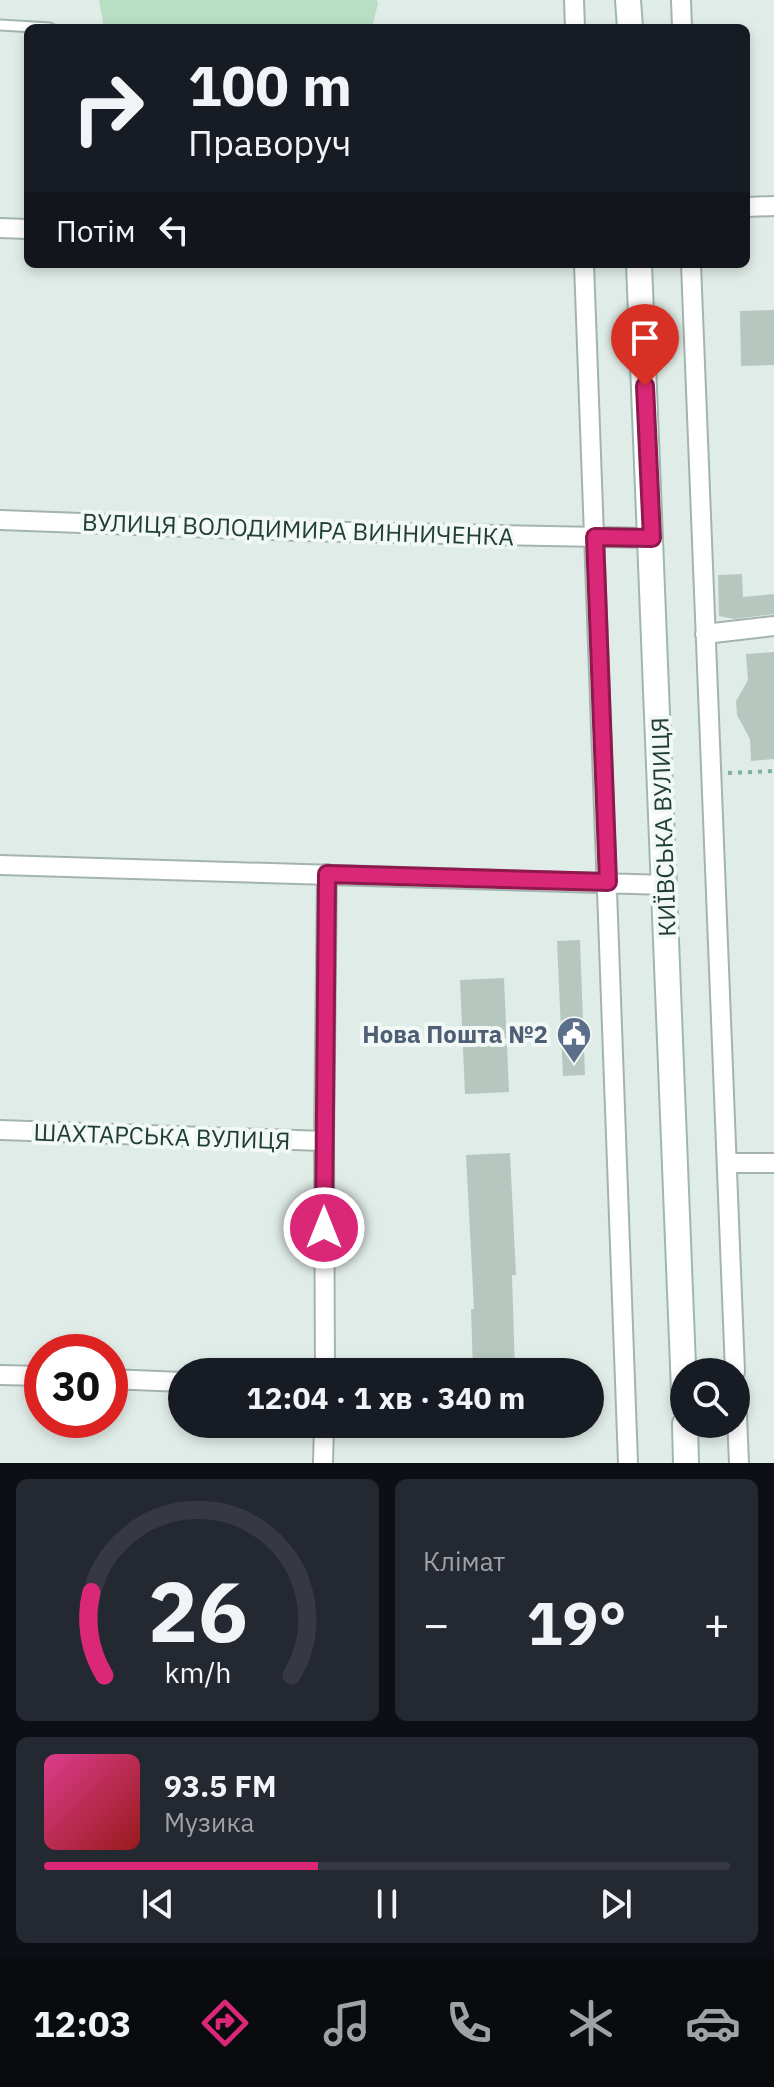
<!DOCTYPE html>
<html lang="uk">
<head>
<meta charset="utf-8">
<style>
	:root { --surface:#171b24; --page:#242831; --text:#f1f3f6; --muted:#9ea1a6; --line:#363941; --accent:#db2777 }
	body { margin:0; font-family:"IBM Plex Sans",sans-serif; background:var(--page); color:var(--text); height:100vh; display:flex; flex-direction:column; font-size:30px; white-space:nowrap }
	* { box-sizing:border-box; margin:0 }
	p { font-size:26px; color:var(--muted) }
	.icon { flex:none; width:44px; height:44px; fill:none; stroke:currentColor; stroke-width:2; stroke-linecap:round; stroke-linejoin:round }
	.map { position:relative; height:1463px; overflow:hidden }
	.drawer { display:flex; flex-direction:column; gap:16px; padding:16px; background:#0d0f14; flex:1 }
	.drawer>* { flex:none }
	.hud { position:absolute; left:24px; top:24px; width:726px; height:244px; border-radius:12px; box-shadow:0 4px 12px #0003; background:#171b24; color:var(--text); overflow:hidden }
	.fabs { position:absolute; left:670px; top:1358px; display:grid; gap:16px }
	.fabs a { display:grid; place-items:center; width:80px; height:80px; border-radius:50%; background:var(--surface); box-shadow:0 4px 12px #0003; font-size:40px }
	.speed { position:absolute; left:24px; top:1334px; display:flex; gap:16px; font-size:40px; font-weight:700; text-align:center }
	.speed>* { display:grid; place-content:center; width:104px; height:104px; border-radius:50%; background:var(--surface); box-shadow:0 4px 12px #0003; line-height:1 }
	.speed .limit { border:12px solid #d22; background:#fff; color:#111 }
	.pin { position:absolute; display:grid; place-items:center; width:68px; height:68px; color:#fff; margin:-82px -34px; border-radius:50% 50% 50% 0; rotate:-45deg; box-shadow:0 0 8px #0007 }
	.pin .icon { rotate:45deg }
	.me { position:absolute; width:88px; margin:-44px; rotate:0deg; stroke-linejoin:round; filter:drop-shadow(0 0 6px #0008) }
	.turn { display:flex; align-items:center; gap:28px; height:168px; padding:0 32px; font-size:36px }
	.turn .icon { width:104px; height:104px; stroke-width:2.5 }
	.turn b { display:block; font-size:56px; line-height:68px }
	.then { display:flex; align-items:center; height:76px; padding:0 32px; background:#0003; gap:16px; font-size:30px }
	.big { font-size:60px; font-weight:800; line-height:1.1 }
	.drawer .card { flex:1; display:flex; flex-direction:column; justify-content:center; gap:12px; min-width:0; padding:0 28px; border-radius:12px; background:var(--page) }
	.drawer .dial { align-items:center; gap:0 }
	.dial svg { height:208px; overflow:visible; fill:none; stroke:var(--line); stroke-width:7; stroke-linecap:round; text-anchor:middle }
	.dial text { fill:var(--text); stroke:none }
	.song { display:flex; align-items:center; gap:24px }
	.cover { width:96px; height:96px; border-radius:12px; background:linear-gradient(135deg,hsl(330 70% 55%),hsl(0 70% 35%)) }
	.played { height:8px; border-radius:4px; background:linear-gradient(90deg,var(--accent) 40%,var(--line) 40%) }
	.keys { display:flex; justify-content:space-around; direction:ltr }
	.heat { display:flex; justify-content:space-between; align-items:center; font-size:44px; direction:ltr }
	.drawer .tiles { flex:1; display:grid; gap:16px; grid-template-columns:1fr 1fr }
	.card:last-child { grid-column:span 2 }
	.trip { position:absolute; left:168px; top:1358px; width:436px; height:80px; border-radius:40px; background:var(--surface); box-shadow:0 4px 12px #0003; font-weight:800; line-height:80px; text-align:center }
	.dock { display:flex; height:128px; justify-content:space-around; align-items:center; background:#090b0e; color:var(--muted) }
	.dock .icon { width:56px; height:56px }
	.dock .on { color:var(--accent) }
	.dock b { font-size:36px; color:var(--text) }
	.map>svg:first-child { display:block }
	.green { fill:#b8dec4 }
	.building { fill:#b6c7c0 }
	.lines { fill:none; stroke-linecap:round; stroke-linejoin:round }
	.lane-casing { stroke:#a3b4af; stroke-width:13 }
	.street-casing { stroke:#a3b4af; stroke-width:22 }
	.secondary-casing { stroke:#9eb8b0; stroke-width:28 }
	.path { stroke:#7fb1a3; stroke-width:4; stroke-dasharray:4 6; stroke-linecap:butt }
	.lane { stroke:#fff; stroke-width:9 }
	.street { stroke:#fff; stroke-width:18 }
	.secondary { stroke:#fff; stroke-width:24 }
	.route-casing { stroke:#8e194d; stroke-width:20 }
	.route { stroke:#db2777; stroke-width:14 }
	.labels { text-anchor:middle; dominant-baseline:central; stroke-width:8; stroke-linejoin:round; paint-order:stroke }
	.street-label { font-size:24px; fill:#203d37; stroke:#f1f8f5 }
	.service-label { font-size:24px; font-weight:bold; fill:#4e5e75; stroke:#f1f8f5; text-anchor:end }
</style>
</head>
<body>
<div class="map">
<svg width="774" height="1463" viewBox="0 0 774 1463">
	<rect width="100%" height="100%" fill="#e0ece7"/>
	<!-- green -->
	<path class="green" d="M99,0H377L378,3L372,28H104Z"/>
	<!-- building -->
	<path class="building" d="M774,310V365L741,366L740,311Z
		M742,574L743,597L774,594V614L734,619L719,616L718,575Z
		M774,652V759L751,761L750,739L737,715L736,701L748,680L746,654Z
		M580,940L585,1075L563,1076L557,941Z
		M504,978L509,1092L465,1094L460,980Z
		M510,1153L516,1275H512L515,1372H473L471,1309H474L466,1155Z"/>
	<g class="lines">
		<!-- lane casing -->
		<g class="lane-casing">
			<path id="lane" d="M0,25L50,28"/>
		</g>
		<!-- street casing -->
		<g class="street-casing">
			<path id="street" d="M574,0L575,28
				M681,0L682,28
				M746,207L774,206
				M0,228L28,229
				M584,264L628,1463
				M691,264L735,1372
				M0,520L299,531L652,538
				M705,634L774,626
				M0,865L666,885
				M0,1130L324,1141
				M727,1163H774
				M325,1372L324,1141L327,874
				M0,1375L42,1376
				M110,1379L182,1382
				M736,1392L739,1463
				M323,1463L324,1424"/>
		</g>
		<!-- secondary casing -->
		<g class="secondary-casing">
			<path id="secondary" d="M628,0L630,28
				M639,264L684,1391
				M685,1424L686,1463"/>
		</g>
		<!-- path -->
		<path class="path" d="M728,773L774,771"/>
		<!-- lane -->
		<use href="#lane" class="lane"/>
		<!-- street -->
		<use href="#street" class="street"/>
		<!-- secondary -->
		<use href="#secondary" class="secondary"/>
	</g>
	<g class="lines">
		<!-- route casing -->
		<g class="route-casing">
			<path id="route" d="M324,1228L327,874L608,882L595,537L652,538L645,386"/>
		</g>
		<!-- route -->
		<use href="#route" class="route"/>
	</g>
	<!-- icons -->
	<defs>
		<g id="civic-pin" transform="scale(1.8)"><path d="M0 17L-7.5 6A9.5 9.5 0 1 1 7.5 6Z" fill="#5c6f8a" stroke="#f1f8f5"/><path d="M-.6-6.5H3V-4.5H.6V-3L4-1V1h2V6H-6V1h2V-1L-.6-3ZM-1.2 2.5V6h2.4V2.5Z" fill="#fff"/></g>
	</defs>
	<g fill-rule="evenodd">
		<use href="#civic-pin" x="574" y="1034"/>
	</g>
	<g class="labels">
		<!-- street labels -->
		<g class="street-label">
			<text transform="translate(298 529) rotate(2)">ВУЛИЦЯ ВОЛОДИМИРА ВИННИЧЕНКА</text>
			<text transform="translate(663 827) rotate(-92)">КИЇВСЬКА ВУЛИЦЯ</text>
			<text transform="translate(162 1136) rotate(2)">ШАХТАРСЬКА ВУЛИЦЯ</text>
		</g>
		<!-- service labels -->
		<g class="service-label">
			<text x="548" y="1034">Нова Пошта №2</text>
		</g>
	</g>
</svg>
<div class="fabs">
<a><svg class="icon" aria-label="search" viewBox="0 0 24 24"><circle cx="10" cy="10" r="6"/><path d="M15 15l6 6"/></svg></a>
</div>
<div class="speed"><div class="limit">30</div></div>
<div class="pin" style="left:645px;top:386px;background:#d93025"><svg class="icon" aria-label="arrive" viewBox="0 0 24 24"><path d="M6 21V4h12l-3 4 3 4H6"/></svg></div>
<svg class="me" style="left:324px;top:1228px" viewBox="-20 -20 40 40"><circle r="17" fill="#db2777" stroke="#fff" stroke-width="3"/><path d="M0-11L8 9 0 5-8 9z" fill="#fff"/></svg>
<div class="trip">12:04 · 1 хв · 340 m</div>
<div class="hud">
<div class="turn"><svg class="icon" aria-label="right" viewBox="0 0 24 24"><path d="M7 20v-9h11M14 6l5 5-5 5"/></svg><div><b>100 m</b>Праворуч</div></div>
<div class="then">Потім<svg class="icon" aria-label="left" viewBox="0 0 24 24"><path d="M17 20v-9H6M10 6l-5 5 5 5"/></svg></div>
</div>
</div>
<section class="drawer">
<div class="tiles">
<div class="card dial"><svg viewBox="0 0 100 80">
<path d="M14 69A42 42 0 1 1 86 69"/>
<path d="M14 69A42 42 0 0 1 9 37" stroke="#db2777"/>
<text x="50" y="56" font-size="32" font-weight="700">26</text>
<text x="50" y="72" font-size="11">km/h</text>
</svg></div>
<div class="card"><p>Клімат</p>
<div class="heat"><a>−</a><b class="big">19°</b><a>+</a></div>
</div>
<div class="card">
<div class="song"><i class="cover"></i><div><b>93.5 FM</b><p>Музика</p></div></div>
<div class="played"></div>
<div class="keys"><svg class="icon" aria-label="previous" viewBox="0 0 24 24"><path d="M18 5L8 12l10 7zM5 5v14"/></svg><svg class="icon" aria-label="pause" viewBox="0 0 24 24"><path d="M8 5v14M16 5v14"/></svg><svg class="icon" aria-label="next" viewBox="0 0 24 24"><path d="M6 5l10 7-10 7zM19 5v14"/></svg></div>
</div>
</div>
</section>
<nav class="dock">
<b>12:03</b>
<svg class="icon on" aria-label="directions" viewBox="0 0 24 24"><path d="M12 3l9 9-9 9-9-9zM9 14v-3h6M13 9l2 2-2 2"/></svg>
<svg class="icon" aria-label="music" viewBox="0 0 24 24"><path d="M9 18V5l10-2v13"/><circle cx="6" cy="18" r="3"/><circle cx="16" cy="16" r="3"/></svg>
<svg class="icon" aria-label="phone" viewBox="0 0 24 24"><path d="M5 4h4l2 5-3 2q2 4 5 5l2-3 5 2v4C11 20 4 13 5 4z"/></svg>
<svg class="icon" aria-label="climate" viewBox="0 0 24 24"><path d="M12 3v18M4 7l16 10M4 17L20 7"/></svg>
<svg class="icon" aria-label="car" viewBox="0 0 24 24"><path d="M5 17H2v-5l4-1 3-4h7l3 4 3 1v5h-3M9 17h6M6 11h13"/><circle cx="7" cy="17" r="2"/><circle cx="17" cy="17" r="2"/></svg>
</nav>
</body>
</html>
